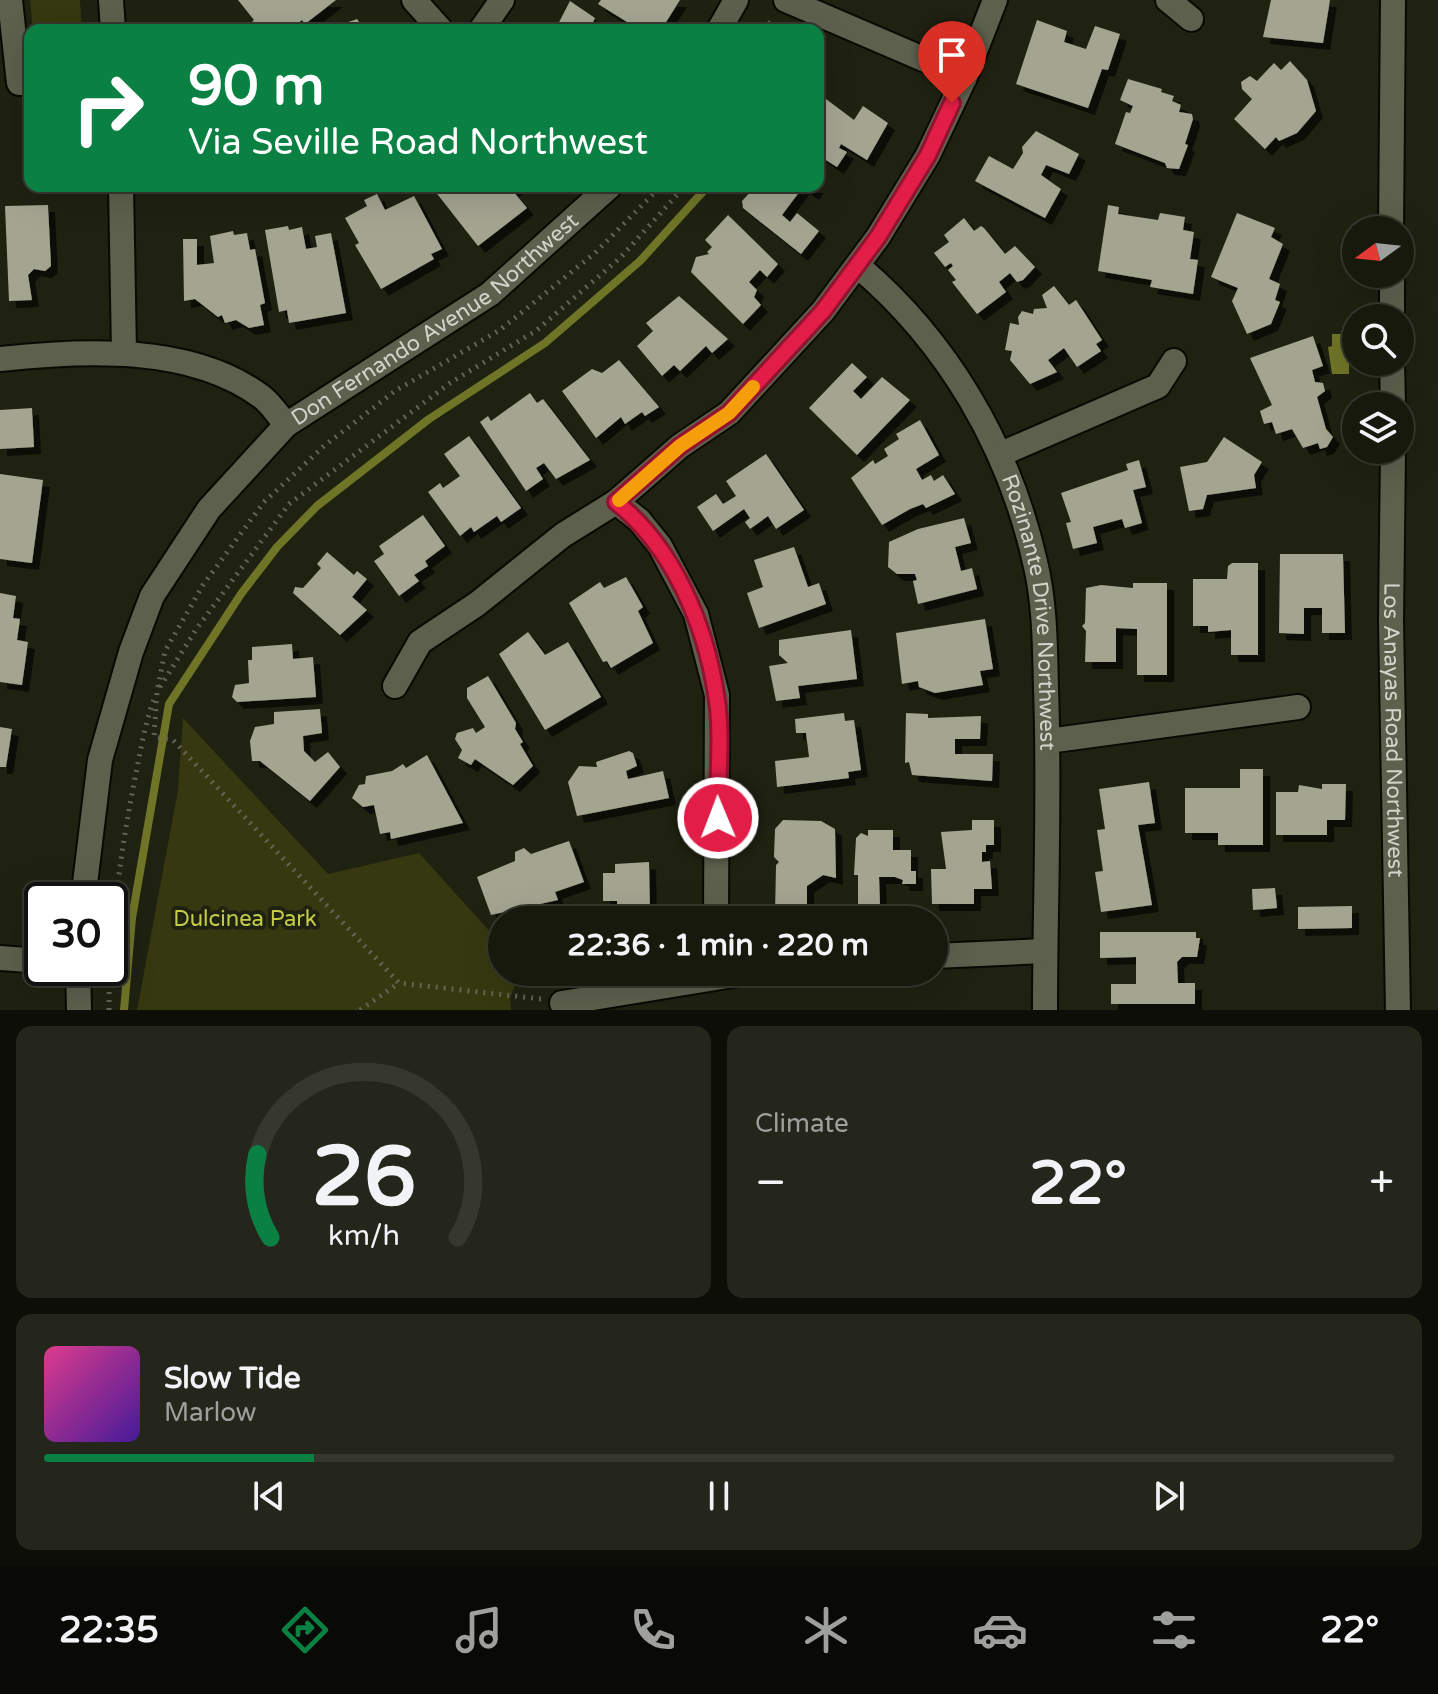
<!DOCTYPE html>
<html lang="en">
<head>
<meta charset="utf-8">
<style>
	:root { --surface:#17190d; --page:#24261b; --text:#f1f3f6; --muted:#9ea09d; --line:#36382e; --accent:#0b8043 }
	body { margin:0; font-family:"Varela Round",sans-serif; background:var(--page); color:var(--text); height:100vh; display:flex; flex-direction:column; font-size:30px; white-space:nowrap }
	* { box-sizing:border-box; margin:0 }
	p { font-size:26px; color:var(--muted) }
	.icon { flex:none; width:44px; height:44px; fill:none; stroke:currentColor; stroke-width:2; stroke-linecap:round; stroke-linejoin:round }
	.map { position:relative; height:1010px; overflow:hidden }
	.side { display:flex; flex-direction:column; gap:16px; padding:16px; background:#0d0e07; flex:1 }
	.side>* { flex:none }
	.top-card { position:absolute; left:24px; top:24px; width:800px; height:168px; border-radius:16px; box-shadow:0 8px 32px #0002,0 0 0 2px var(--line); background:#0b8043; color:#fff; overflow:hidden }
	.needle { width:52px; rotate:255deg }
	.controls { position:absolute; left:1342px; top:216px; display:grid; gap:16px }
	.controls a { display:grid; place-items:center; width:72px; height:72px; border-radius:50%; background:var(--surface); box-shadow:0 8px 32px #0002,0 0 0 2px var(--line); font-size:40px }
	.speed { position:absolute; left:24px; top:882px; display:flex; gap:16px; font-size:40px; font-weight:700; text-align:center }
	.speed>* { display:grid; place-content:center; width:104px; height:104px; border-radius:50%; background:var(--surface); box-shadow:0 8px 32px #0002,0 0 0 2px var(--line); line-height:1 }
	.speed .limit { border:4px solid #111; border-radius:12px; background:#fff; color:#111 }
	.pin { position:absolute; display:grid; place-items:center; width:68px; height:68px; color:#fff; margin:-82px -34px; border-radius:50% 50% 50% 0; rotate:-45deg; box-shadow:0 0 8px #0007 }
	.pin .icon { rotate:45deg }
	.me { position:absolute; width:88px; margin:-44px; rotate:359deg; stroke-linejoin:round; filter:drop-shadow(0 0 6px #0008) }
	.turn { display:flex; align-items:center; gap:28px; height:168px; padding:0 32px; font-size:36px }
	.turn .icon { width:104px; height:104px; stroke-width:2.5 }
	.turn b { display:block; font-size:56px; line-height:68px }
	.big { font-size:60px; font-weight:800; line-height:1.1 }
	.side .card { flex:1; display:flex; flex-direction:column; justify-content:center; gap:12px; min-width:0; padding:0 28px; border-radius:16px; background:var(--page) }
	.side .dial { align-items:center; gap:0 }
	.dial svg { height:208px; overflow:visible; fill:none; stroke:var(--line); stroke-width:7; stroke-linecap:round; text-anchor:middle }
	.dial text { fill:var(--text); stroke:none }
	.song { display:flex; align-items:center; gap:24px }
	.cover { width:96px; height:96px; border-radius:12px; background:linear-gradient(135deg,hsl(330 70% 55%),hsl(260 70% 35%)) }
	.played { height:8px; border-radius:4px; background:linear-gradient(90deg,var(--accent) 20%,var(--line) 20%) }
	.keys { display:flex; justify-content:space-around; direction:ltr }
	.heat { display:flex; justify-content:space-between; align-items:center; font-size:44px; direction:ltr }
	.side .tiles { flex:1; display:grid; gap:16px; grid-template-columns:1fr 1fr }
	.card:last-child { grid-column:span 2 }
	.trip { position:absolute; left:488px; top:906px; width:460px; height:80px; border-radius:40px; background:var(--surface); box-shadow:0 8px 32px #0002,0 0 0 2px var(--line); font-weight:800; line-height:80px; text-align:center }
	.dock { display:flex; height:128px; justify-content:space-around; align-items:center; background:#090a05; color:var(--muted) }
	.dock .icon { width:56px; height:56px }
	.dock .on { color:var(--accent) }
	.dock b { font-size:36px; color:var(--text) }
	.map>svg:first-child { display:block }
	.green { fill:#36390f }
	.water { fill:#6f7527 }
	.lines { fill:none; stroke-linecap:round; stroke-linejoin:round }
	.stream { stroke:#6f7527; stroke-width:8 }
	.building { fill:#a3a591; filter:url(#shadow) }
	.minor-casing { stroke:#090a01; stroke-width:28 }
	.path { stroke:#626456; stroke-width:5; stroke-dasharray:2 6; stroke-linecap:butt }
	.minor { stroke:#5d604d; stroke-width:24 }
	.route-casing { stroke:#92132f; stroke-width:20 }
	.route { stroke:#e11d48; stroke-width:14 }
	.slow { stroke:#f59e0b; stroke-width:14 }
	.labels { text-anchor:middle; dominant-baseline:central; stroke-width:8; stroke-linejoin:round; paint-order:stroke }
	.street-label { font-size:22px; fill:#d3d4c9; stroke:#1f2111 }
	.park-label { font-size:22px; fill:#c3cd46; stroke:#1f2111 }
</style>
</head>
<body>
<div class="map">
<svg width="1438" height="1010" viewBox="0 0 1438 1010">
	<defs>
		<filter id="shadow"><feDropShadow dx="7" dy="7" stdDeviation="0" flood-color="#0009"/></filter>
	</defs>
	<rect width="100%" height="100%" fill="#1f2111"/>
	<!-- green -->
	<path class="green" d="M30,0H80L82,30H33Z
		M183,718L328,874L419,853L502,945V972H519L510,999L511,1010H137L178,790Z"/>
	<!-- water -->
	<path class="water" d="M1332,334H1349V374H1332L1328,347L1332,346Z"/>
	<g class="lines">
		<!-- stream -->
		<path class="stream" d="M124,1010L132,918L169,704L241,594L277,547L317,506L429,419L545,343L640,261L708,186"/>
	</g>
	<!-- building -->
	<path class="building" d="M238,0H336L305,24L302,20L289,30H254L250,24L254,20Z
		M601,0H680L661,30H640L598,4Z
		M1271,0H1330L1323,43L1263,37Z
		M570,1L595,18L592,24L601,30H555Z
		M357,19L365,30H339L340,25Z
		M1037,20L1067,31L1064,42L1086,49L1095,26L1120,34L1108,70L1102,69L1088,108L1016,84Z
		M1290,61L1307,80L1316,111L1297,133L1279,141L1276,137L1265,149L1234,119L1252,99L1242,89L1241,82L1250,76L1257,81L1274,63L1281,70Z
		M1128,79L1162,89L1161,92L1174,96L1172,101L1181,105L1179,112L1192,114L1193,119L1185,144L1188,145L1179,169L1167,168L1165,163L1115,144L1126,112L1130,113L1133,106L1120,100Z
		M818,93L854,120L863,106L888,123L867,160L841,144L839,148L847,152L837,167L818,155Z
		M1036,131L1079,154L1069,174L1046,165L1041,175L1061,189L1045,218L975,181L989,156L1013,169L1023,153L1022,147Z
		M431,186H517L512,190L527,208L478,246Z
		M756,186H817L812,193L803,187L782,215L790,222L797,213L819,231L801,254L743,208L742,201Z
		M377,194L385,210L414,196L442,249L431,254L434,259L381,289L355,245L359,243L345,218L367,206L364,200Z
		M48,205L51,266L45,271L34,269L28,275L32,300L9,301L5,206Z
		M1108,205L1119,207L1118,214L1158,220L1160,213L1185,217L1183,230L1194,232L1190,259L1198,260L1193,294L1150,287L1152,280L1098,271Z
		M1237,213L1275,228L1271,237L1283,244L1269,279L1280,284L1275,300L1280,302L1271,324L1247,334L1232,301L1238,288L1211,277Z
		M728,215L778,264L767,277L760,270L749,282L757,290L754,297L761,305L743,324L691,272L696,257L709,254L707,252L712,247L705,240Z
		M964,218L974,231L981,226L984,228L1005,254L1015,246L1035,267L1023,280L1017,282L1010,273L999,282L1006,292L977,314L952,282L956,280L948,270L953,266L951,263L945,267L934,253L949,242L944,235Z
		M288,226L289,230L302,227L306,249L317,247L315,236L331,233L346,313L289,323L287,310L279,312L265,230Z
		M233,231L234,235L247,233L250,250L255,249L265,303L260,305L264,325L249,328L236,320L225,323L222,315L218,317L195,299L184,301L183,239H197V265L214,263L210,236Z
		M1054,286L1069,305L1076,300L1102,340L1096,344L1101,351L1077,367L1064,348L1048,360L1057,372L1030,384L1010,360L1012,351L1005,350L1010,323L1019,325L1018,317L1022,311L1033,314L1034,309L1047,308L1042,295Z
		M679,296L728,339L712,353L706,346L680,371L674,365L662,376L637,346L653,331L646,323Z
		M1313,336L1323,366L1312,370L1315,382L1323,383L1325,391L1317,397L1326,429L1333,437L1327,447L1320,449L1318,443L1303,448L1292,429L1276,434L1272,422L1264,424L1260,411L1272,405L1250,358Z
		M619,360L659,407L645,416L642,412L625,424L621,417L596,438L562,391L592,369L602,373Z
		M852,363L867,377L853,391L861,399L882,377L910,400L857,455L809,408Z
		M530,393L537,403L543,399L590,460L556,479L544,463L536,468L543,479L526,491L480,422L488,416L491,421Z
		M32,408L34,447L0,449V410Z
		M920,420L939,455L916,469L922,480L931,475L934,481L943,475L955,494L926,508L923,504L910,509L882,525L851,478L873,460L875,464L888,456L884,449L899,439L896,434Z
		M469,436L521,508L501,522L497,516L474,532L471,527L460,536L428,492L440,483L443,488L460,476L444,454Z
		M1224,437L1262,462L1254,475L1256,488L1207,495L1203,509L1189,511L1180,467L1207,462Z
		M766,454L804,510L776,529L768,516L750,529L745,522L750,518L744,509L713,531L697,507L716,494L723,504L736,496L726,481Z
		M1139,460L1146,487L1133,490L1142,523L1125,528L1122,519L1093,527L1097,543L1073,549L1066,523L1071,522L1061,493L1128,470L1126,464Z
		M0,474L43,480L32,563L0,559Z
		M423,515L445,546L425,561L428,566L414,575L419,581L399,596L374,561L384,554L379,546Z
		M964,518L971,543L955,547L961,571L972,568L977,589L918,604L913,581L917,580L915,574H897L888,567L889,542L918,529Z
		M794,547L808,587L819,583L826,604L759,628L747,593L763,587L754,560Z
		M327,552L354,575L357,571L367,579L352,597L367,610L340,635L293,593L295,587L303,588L321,568L317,564Z
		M1280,554H1343L1345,633H1322V608H1304V634L1279,633Z
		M1232,563H1258V655H1231V630L1208,632V626H1193V579H1227L1228,566Z
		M626,577L643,607L638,611L653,643L611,668L607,661L603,662L569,603L600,582L604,588Z
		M1133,583H1167V675H1137V629L1116,628V662H1085L1086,631L1082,626L1085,623L1086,588L1101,585L1133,588Z
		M0,593L16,596L13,618L20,619L17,640L28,642L22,685L0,682Z
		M985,619L993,669L980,671L983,685L935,693L919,687L918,681L902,684L896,633Z
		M851,630L857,679L798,686L800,698L776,701L769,666L788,663L779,655V640Z
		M528,632L545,655L568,642L601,697L545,730L499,654Z
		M292,644L293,659L313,657L316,697L237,702L232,697L235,685L249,683L248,660H252V647Z
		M488,676L516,723L515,729L523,742L520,744L533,766L513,785L475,759L471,765L458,758L462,750L455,739L457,733L473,728L476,733L485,727L467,698V688Z
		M320,709L322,733L303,736L304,751L315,762L328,752L340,767L310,801L260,761H252L250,741L255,727L274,724V712Z
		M844,713L845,721L854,720L861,770L848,772L849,778L777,787L775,761L809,757L806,733H796L795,719Z
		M906,713L928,714V718L981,716L980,739H955V754H993L992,781L912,775L909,762L905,763Z
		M0,727L12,729L6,767H0Z
		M629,751L633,753L637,766L626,771L628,779L663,771L669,798L577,816L568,782L579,766L597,767L596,762Z
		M427,755L463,823L391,839L390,832L380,834L374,805L363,807L352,798L359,785L365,784L366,776L392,771L403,764L406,768Z
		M1240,769H1263V845H1218V833H1185V788H1240Z
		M1149,782L1155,823L1138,825L1152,905L1101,912L1095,872L1103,871L1097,830L1105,829L1099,789Z
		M1322,784H1346L1345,820H1327V835H1276V792H1298L1299,785L1322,789Z
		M783,820L821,821L835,829L836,878L823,875L807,886V916L775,915L776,865L779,862L774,857L775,829Z
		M972,820H994V845H986V852H982V862L990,861L992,889H974V904H932L931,869H946L941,832L972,830Z
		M868,830H893V850H911V871H916V884H902L903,880L895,877H879L880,904H858V875H854L856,838L861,833L868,836Z
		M569,841L584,882L555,892L558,900L491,915L477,877L515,861V852L524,848L531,854Z
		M649,862L650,911H657L658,920H627V912H617V901H603V873H615V864Z
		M1275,888L1277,908L1253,910L1252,889Z
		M1352,906V928L1298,929V907Z
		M1100,932H1196V938H1200L1197,957H1182L1177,962L1178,983H1195V1004H1111V984H1136V957L1100,958Z"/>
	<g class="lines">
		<!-- minor casing -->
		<g class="minor-casing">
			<g id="minor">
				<path d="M10,0L19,83H30"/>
				<path d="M111,0L113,30"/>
				<path d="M414,0L441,30"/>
				<path d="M786,0L965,77"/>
				<path d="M1168,0L1191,19"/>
				<path d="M481,30L502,0"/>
				<path d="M719,30L736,0"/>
				<path d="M121,186L124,353"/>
				<path d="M1391,230L1393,0"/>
				<path id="s1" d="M858,266C948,342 1009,447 1035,562C1045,602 1045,648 1046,689C1050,796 1045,903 1045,1010"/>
				<path d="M1392,274V318"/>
				<path d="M0,359C83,350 191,344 262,397C271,404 279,416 286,425"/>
				<path d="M1392,362L1393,406"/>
				<path id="s2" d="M1393,450L1391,621L1398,1010"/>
				<path d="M1001,454L1158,386L1174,361"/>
				<path d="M616,502L639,520L660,546L696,614L717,695L716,920"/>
				<path d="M395,686L420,642L477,604L563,535L616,502L680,446L729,413L823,311L878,237L928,155L965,77L995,0"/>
				<path d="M1048,741L1298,707"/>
				<path id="s3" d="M83,900L100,760L131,652L152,596L209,509L286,425L490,294L610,186"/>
				<path d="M934,956L1045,951"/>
				<path d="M0,958L42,961"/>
				<path d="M78,968L79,1010"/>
				<path d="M562,1003L752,972"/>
			</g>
		</g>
		<!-- path -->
		<path class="path" d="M765,30L773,18
			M160,687L197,628L289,504L450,383L537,330L621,257L685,186
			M541,999L399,983L173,740L154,737L157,692L165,651L203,585L264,502L324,446L395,391L500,330L596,252L661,186
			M109,1010C109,934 120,857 134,783C140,755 144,726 154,699
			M360,1010L399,983"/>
		<!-- minor -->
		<use href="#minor" class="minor"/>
	</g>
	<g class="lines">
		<!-- route casing -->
		<g class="route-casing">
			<path id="route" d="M718,818C717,777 723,734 716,694C705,624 673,547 616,502L680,446L729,413L823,311L878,237L928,155L952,103"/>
		</g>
		<!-- route -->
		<use href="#route" class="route"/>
		<!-- slow -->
		<path class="slow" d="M619,500L680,446L729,413L753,387"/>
	</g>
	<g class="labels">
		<!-- street labels -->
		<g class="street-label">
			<text stroke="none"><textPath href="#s3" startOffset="714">Don Fernando Avenue Northwest</textPath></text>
			<text stroke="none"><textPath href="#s1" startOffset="400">Rozinante Drive Northwest</textPath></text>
			<text stroke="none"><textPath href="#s2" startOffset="280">Los Anayas Road Northwest</textPath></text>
		</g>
		<!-- park labels -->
		<g class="park-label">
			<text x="245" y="919">Dulcinea Park</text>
		</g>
	</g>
</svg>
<div class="controls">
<a><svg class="needle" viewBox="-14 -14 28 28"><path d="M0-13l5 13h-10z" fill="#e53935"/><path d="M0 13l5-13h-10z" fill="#9ea09d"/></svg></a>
<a><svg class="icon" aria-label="search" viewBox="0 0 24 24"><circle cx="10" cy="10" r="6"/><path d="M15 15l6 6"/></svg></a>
<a><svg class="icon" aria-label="layers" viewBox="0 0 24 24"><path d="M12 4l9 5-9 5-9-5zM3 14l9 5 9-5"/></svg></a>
</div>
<div class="speed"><div class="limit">30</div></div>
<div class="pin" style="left:952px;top:103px;background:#d93025"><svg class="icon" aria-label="arrive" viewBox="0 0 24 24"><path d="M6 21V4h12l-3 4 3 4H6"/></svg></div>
<svg class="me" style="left:718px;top:818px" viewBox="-20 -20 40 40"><circle r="17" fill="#e11d48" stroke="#fff" stroke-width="3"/><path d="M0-11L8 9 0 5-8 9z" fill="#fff"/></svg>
<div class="trip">22:36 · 1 min · 220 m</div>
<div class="top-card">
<div class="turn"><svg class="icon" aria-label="right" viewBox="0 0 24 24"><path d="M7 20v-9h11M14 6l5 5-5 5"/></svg><div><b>90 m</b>Via Seville Road Northwest</div></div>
</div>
</div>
<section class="side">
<div class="tiles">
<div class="card dial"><svg viewBox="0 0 100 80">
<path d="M14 69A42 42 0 1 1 86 69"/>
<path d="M14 69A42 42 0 0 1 9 37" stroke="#0b8043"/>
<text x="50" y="56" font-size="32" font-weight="700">26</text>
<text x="50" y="72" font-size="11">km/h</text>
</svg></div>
<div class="card"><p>Climate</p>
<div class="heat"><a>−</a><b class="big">22°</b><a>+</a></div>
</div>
<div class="card">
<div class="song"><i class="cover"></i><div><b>Slow Tide</b><p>Marlow</p></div></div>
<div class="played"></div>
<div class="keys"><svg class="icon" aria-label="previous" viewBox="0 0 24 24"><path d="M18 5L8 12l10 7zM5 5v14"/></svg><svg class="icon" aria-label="pause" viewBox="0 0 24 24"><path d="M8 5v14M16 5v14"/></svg><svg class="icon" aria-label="next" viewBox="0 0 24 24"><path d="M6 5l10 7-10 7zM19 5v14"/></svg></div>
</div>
</div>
</section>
<nav class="dock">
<b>22:35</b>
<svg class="icon on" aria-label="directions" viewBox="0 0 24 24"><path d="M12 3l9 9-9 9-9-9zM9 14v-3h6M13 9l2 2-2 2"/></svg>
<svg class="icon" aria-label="music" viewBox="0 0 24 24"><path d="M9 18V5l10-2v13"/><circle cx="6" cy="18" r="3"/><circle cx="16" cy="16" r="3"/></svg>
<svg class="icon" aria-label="phone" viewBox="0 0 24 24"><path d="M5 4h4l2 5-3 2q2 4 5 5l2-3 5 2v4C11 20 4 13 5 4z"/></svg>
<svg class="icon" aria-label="climate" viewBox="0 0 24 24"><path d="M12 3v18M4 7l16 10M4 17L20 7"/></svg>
<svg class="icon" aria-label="car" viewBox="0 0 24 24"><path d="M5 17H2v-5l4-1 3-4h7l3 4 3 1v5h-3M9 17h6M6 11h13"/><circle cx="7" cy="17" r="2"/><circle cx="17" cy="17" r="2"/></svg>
<svg class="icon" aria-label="filters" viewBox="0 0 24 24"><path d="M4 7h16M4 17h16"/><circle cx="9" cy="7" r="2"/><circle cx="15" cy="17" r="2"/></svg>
<b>22°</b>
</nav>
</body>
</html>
